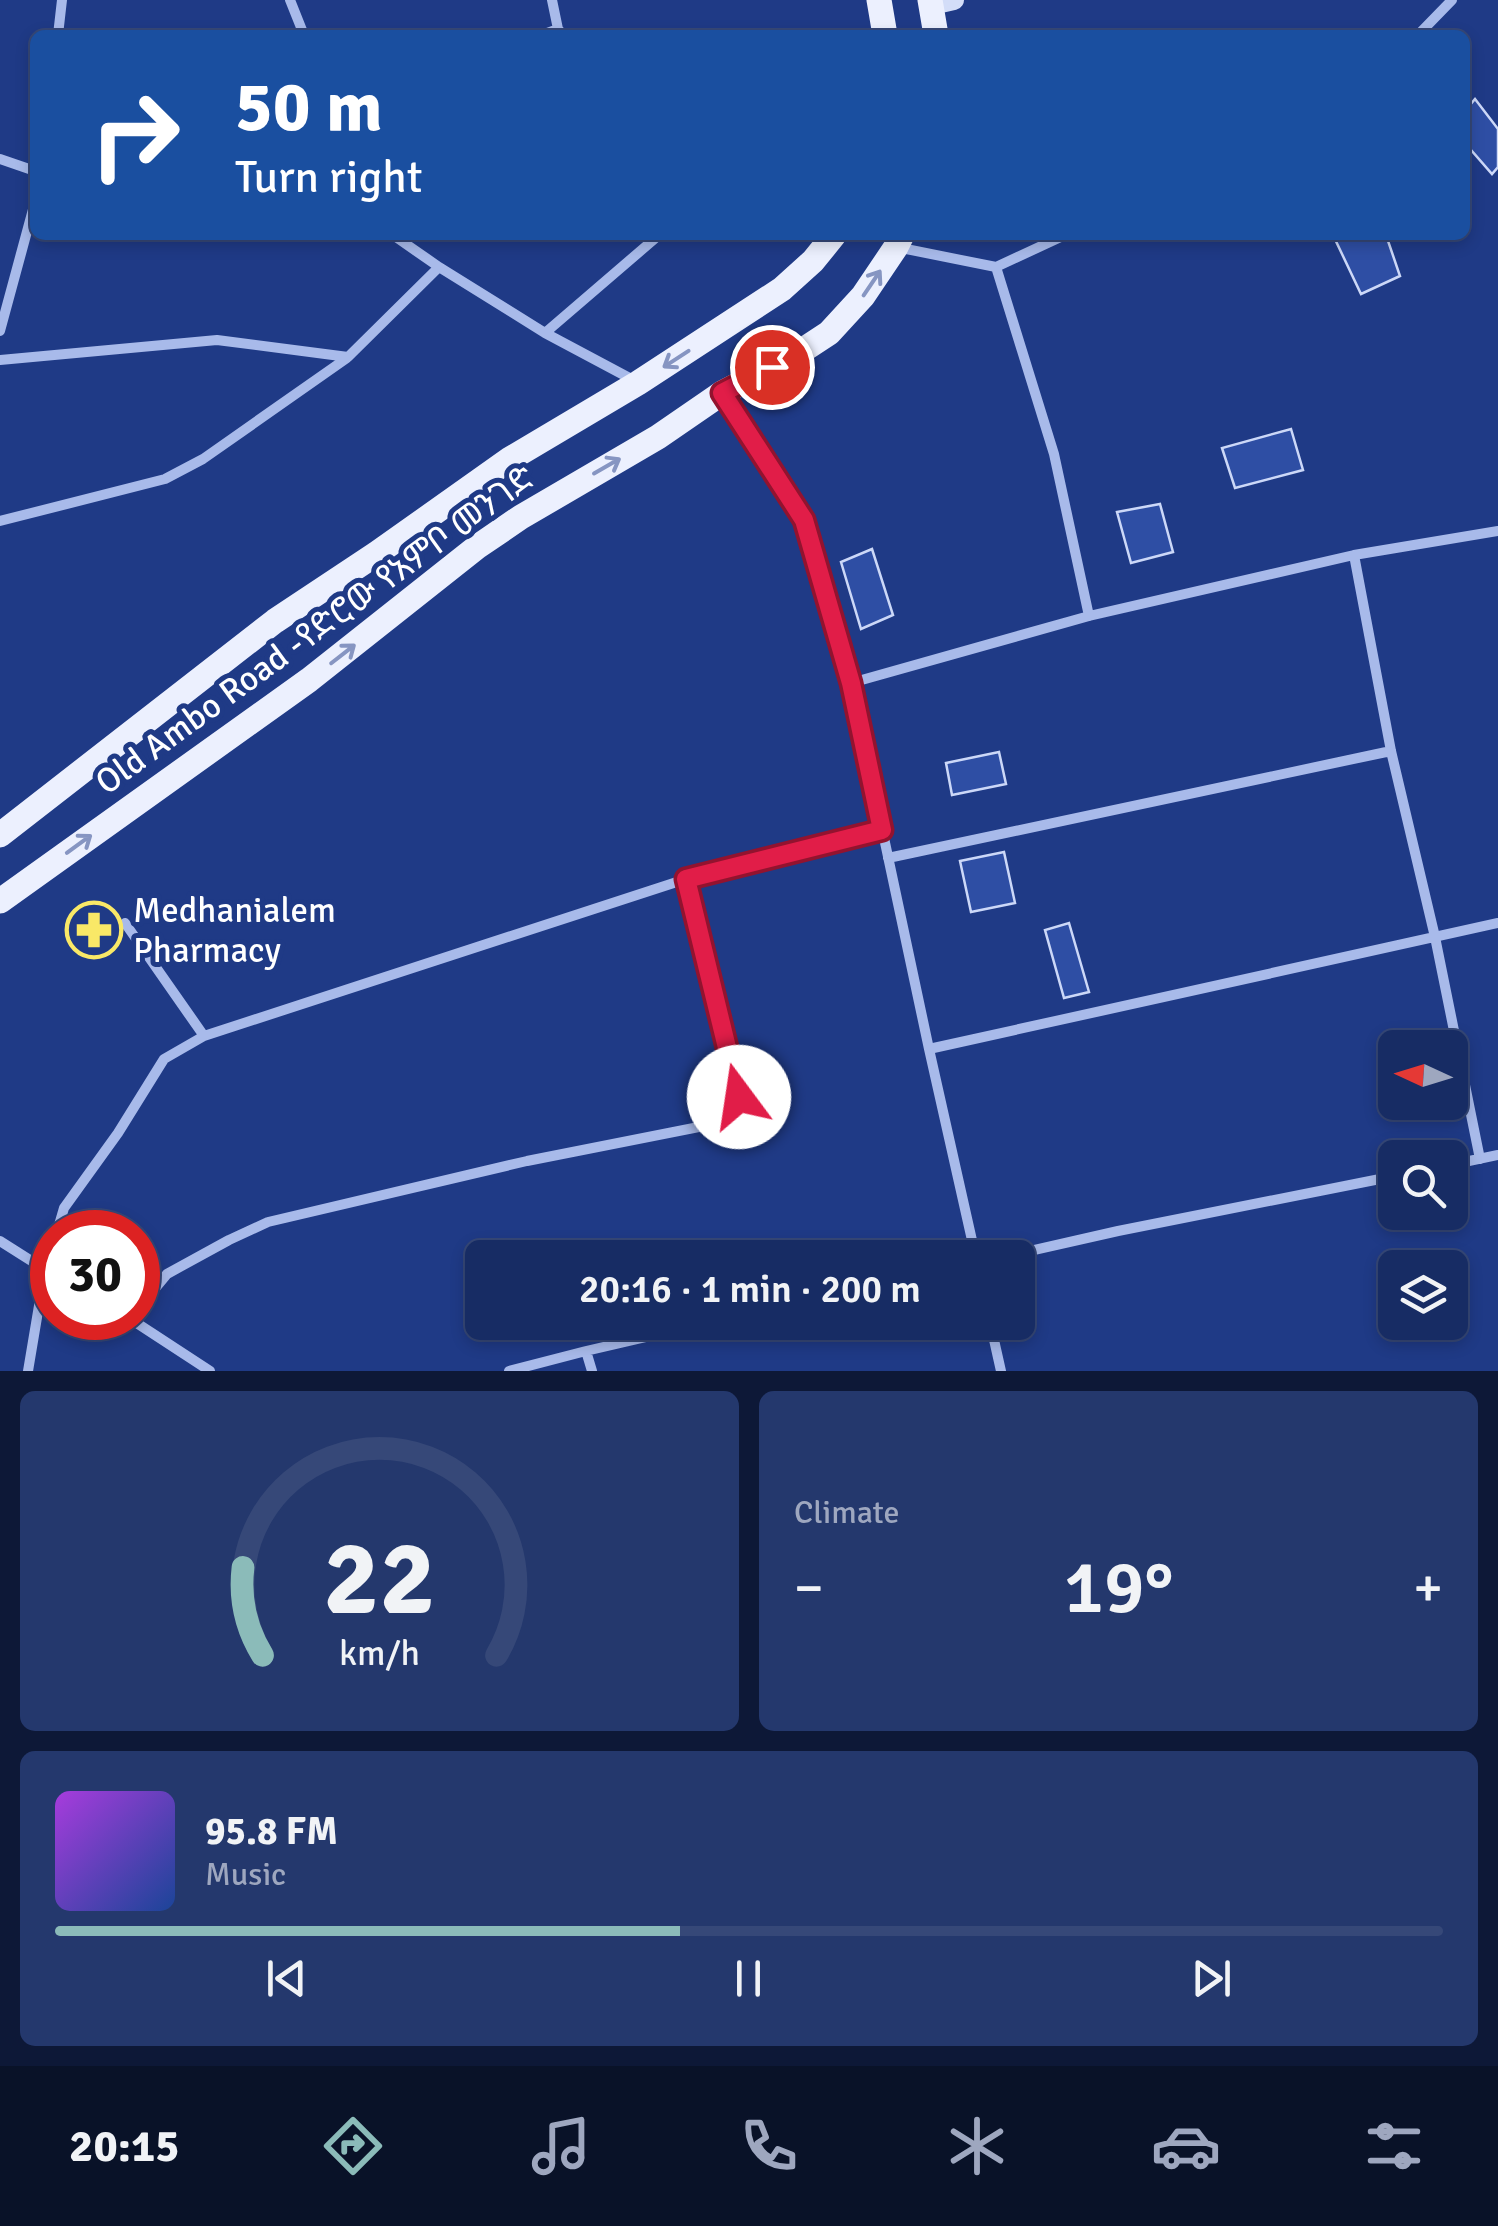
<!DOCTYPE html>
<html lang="en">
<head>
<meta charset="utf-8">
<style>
	:root { --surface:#172c64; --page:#24386d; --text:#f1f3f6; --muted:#9ea7bf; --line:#364878; --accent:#8bbbb9 }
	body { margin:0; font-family:Signika,"Noto Sans Ethiopic",sans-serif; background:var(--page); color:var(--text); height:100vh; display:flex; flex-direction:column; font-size:38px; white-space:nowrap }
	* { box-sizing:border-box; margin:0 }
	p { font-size:32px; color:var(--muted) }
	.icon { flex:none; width:55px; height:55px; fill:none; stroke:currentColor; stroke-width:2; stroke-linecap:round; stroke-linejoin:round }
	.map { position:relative; height:1371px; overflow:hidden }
	.panel { display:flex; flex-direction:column; gap:20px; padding:20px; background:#0d1837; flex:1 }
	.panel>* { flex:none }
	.top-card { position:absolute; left:30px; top:30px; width:1440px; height:210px; border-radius:15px; box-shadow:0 5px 15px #0003,0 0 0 2px var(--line); background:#1a4fa0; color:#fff; overflow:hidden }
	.needle { width:65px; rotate:274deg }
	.fabs { position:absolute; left:1378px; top:1030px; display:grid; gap:20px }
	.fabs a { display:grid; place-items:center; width:90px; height:90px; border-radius:15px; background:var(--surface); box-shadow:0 5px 15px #0003,0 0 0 2px var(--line); font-size:50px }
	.speed { position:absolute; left:30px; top:1210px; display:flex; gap:20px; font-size:50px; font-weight:700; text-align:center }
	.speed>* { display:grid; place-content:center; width:130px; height:130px; border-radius:50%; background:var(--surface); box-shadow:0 5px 15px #0003,0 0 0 2px var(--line); line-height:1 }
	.speed .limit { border:15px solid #d22; background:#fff; color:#111 }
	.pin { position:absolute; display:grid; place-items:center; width:85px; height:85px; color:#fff; margin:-42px; border:5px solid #fff; border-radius:50%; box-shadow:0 2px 10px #0007 }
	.me { position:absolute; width:110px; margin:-55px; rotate:346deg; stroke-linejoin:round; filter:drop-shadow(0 0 8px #0008) }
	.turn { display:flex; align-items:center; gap:35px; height:210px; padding:0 40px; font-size:45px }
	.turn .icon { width:130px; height:130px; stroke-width:2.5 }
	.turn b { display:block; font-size:70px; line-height:85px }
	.big { font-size:75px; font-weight:600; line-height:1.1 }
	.panel .widget { flex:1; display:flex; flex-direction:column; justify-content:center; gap:15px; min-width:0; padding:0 35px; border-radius:15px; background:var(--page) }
	.panel .dial { align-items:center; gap:0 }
	.dial svg { height:260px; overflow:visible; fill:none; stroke:var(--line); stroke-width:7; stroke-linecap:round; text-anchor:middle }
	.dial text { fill:var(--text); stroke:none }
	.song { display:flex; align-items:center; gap:30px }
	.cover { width:120px; height:120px; border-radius:15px; background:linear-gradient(135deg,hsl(280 70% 55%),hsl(220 70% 35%)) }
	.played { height:10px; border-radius:5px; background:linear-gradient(90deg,var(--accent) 45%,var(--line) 45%) }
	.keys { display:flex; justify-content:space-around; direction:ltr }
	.heat { display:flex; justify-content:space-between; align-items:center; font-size:55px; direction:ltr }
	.panel .tiles { flex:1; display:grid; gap:20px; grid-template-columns:1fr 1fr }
	.widget:last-child { grid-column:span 2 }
	.trip { position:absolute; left:465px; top:1240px; width:570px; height:100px; border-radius:15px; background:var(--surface); box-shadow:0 5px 15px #0003,0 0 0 2px var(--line); font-weight:600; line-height:100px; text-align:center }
	.tabs { display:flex; height:160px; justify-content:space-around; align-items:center; background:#091228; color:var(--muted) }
	.tabs .icon { width:70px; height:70px }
	.tabs .current { color:var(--accent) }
	.tabs b { font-size:45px; color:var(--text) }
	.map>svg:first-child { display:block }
	.building { fill:#2e4ea4; stroke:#ccd8f8; stroke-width:2.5 }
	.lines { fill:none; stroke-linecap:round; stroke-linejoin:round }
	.street { stroke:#a8baea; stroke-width:10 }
	.secondary { stroke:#d3ddf8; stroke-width:20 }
	.primary { stroke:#ecf0fe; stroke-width:25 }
	.oneway { stroke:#8695c2 }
	.route-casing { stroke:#92132f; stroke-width:25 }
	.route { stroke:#e11d48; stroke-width:18 }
	.labels { text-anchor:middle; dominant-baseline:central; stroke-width:10; stroke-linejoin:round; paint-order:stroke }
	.street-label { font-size:35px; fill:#fff; stroke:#1f3a86 }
	.poi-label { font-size:35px; fill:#fff; stroke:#1f3a86; text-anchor:start }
</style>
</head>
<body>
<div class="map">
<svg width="1498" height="1371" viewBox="0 0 1498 1371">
	<rect width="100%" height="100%" fill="#1f3a86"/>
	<!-- building -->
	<path class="building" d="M1475,99L1498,129V167L1492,174L1465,143V111Z
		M1333,235H1386L1400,276L1361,294Z
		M1291,429L1303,470L1235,488L1222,448Z
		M1160,504L1173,552L1131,563L1117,512Z
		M872,549L893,615L861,629L841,562Z
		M999,752L1006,784L952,795L946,763Z
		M1004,852L1015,903L971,912L960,861Z
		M1069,923L1089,992L1064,998L1045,930Z"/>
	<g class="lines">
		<!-- street -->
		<path class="street" d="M290,0L304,35
			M552,0L558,29L563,35
			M58,35L62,0
			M542,35L558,29
			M1418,35L1452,0
			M0,159L35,171
			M896,247L996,267L1054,454L1089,616
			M439,267L545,333L637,382
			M996,267L1065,235
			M0,331L35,202
			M545,333L659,235
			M0,360L217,340L348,357L439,267L393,235
			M722,393L804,520L851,683L929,1049L976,1258
			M0,521L165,479L203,459L347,358
			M1354,555L1391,751L1435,937L1480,1159
			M851,683L1089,616L1354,555L1498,531
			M888,858L1391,751
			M125,923L204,1036
			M929,1049L1498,923
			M1450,1165L1498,1155
			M57,1232L64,1208L118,1133L164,1059L204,1036L686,879L882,830
			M0,1241L52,1274
			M999,1258L1118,1231L1395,1176
			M138,1309L167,1274L229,1240L268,1222L527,1161L719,1123L736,1111L739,1097L686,879
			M129,1318L210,1371
			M990,1322L1001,1371
			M586,1351L592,1371
			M28,1371L45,1270L52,1247
			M509,1371L586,1351L711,1322"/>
		<!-- secondary -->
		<path class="secondary" d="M932,5L954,0"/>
		<!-- primary -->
		<path class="primary" d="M879,0L885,35
			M930,0L936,35
			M0,835L275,621L376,554L510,459L638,383L782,289L813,261L834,235
			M0,901L309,680L477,547L521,517L658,437L722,393L797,354L829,333L863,296L896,247L902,235"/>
	</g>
	<!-- one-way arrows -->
	<defs><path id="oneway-shaft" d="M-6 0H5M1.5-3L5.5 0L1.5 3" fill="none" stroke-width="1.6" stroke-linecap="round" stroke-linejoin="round" transform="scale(2.5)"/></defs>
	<g class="oneway">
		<use href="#oneway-shaft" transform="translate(872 283) rotate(-56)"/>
		<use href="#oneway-shaft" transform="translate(676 359) rotate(147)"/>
		<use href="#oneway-shaft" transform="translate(607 466) rotate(-30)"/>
		<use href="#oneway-shaft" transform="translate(343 654) rotate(-38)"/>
		<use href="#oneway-shaft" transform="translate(79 844) rotate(-36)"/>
	</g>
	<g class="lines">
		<!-- route casing -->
		<g class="route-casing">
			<path id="route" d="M739,1097L686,879L882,830L851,683L804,520L722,393L772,367"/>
		</g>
		<!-- route -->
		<use href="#route" class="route"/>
	</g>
	<!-- icons -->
	<defs>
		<g id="pharmacy-ring" transform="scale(2.875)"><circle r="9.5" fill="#1f3a86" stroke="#f9e867" stroke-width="1.5"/><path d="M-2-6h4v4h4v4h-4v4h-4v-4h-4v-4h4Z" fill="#f9e867"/></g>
	</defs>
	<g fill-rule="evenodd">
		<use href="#pharmacy-ring" x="94" y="930"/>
	</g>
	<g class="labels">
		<!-- street labels -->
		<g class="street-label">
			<text transform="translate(315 630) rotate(-36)">Old Ambo Road -የድሮው የአምቦ መንገድ</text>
		</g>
		<!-- poi labels -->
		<g class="poi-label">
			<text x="133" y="910">Medhanialem<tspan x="133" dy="40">Pharmacy</tspan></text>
		</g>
	</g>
</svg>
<div class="fabs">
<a><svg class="needle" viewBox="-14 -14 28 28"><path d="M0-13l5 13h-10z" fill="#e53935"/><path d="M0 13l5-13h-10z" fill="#9ea7bf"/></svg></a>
<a><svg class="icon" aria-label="search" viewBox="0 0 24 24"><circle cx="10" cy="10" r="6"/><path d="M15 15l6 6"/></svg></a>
<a><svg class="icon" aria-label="layers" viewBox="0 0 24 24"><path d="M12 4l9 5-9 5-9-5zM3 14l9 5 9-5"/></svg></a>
</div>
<div class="speed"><div class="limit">30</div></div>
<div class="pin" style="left:772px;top:367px;background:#d93025"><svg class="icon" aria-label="arrive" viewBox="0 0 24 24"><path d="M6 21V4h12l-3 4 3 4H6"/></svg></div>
<svg class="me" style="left:739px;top:1097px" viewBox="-20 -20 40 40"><circle r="19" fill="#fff"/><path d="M0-13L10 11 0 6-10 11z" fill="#e11d48"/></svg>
<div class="trip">20:16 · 1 min · 200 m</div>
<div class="top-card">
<div class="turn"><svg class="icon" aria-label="right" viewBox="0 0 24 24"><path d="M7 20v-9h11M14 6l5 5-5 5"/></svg><div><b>50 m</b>Turn right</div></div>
</div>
</div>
<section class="panel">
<div class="tiles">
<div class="widget dial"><svg viewBox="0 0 100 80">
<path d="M14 69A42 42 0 1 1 86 69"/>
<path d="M14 69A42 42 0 0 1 8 42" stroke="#8bbbb9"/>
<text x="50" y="56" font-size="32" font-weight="700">22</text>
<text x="50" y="72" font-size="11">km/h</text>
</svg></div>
<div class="widget"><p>Climate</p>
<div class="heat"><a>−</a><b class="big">19°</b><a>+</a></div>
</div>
<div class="widget">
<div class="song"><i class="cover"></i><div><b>95.8 FM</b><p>Music</p></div></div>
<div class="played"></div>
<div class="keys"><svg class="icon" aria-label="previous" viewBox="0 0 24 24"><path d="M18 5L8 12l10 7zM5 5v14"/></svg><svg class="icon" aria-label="pause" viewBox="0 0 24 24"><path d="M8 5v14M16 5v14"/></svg><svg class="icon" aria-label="next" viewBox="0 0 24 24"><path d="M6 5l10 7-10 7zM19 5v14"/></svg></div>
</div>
</div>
</section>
<nav class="tabs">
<b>20:15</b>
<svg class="icon current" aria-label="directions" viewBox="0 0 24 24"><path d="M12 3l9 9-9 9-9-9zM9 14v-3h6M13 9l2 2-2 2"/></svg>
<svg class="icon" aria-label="music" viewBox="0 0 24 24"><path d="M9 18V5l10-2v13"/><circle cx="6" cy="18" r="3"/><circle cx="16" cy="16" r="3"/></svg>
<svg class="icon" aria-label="phone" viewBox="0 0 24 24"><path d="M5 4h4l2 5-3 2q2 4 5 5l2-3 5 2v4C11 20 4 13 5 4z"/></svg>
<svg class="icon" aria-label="climate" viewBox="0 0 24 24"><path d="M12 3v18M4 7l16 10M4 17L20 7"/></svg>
<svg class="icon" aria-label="car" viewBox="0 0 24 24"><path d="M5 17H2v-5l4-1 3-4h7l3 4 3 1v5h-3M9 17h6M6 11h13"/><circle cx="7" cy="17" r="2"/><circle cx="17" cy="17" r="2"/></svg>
<svg class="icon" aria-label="filters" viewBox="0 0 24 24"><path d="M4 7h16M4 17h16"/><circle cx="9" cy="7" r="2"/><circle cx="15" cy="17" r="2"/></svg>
</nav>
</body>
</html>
